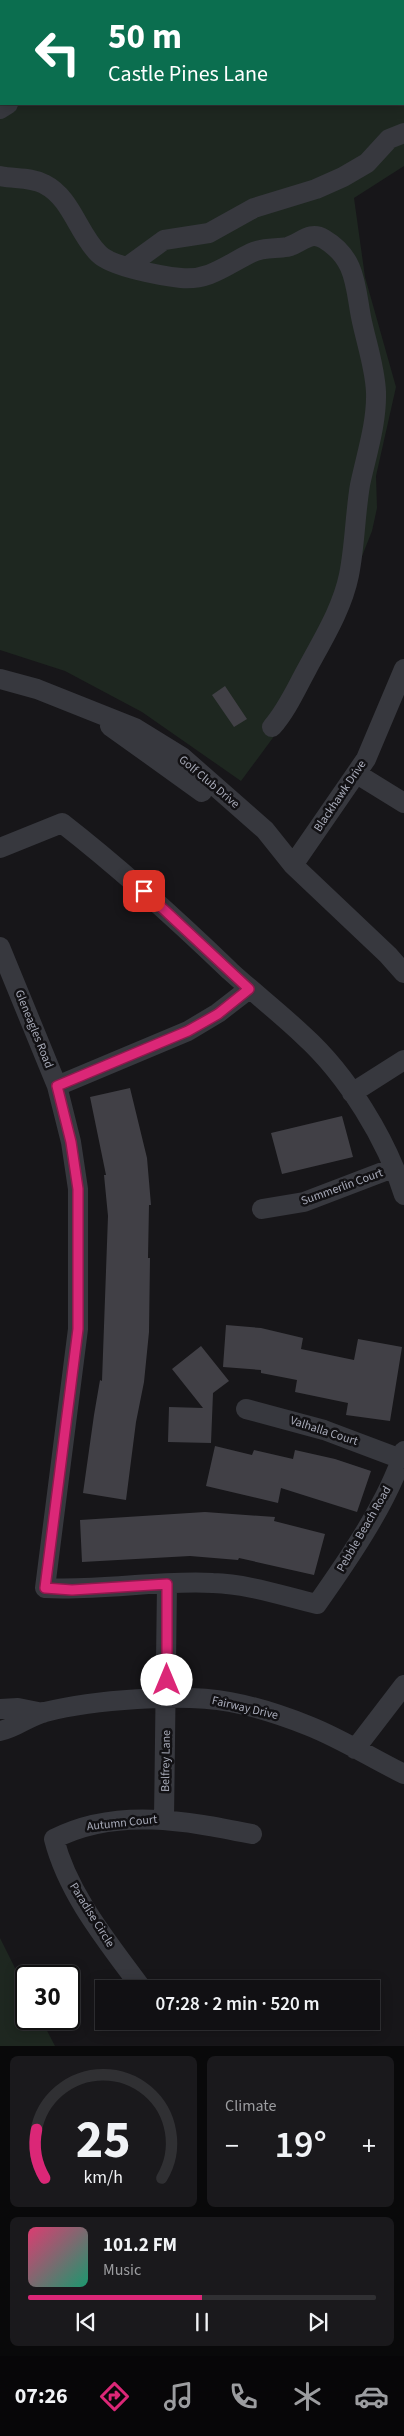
<!DOCTYPE html>
<html lang="en">
<head>
<meta charset="utf-8">
<style>
	:root { --surface:#111013; --page:#1a191c; --text:#f1f3f6; --muted:#9c9da0; --line:#303033; --accent:#db2777 }
	body { margin:0; font-family:"Source Sans 3",sans-serif; background:var(--page); color:var(--text); height:100vh; display:flex; flex-direction:column; font-size:19px; white-space:nowrap }
	* { box-sizing:border-box; margin:0 }
	p { font-size:16px; color:var(--muted) }
	.icon { flex:none; width:28px; height:28px; fill:none; stroke:currentColor; stroke-width:2; stroke-linecap:round; stroke-linejoin:round }
	.map { position:relative; height:2046px; overflow:hidden }
	.sheet { display:flex; flex-direction:column; gap:10px; padding:10px; background:#09090a; flex:1 }
	.sheet>* { flex:none }
	.hud { position:absolute; left:0px; top:0px; width:405px; height:105px; box-shadow:0 2px 12px #0003,0 0 0 1px var(--line); background:#0b6e4f; color:#fff; overflow:hidden }
	.speed { position:absolute; left:15px; top:1965px; display:flex; gap:10px; font-size:25px; font-weight:700; text-align:center }
	.speed>* { display:grid; place-content:center; width:65px; height:65px; border-radius:50%; background:var(--surface); box-shadow:0 2px 12px #0003,0 0 0 1px var(--line); line-height:1 }
	.speed .limit { border:2px solid #111; border-radius:8px; background:#fff; color:#111 }
	.pin { position:absolute; display:grid; place-items:center; width:42px; height:42px; color:#fff; margin:-21px; border-radius:10px; box-shadow:0 2px 8px #0006 }
	.me { position:absolute; width:55px; margin:-28px; rotate:0deg; stroke-linejoin:round; filter:drop-shadow(0 0 4px #0008) }
	.turn { display:flex; align-items:center; gap:18px; height:105px; padding:0 25px; font-size:22px }
	.turn .icon { width:65px; height:65px; stroke-width:2.5 }
	.turn b { display:block; font-size:35px; line-height:42px }
	.big { font-size:38px; font-weight:600; line-height:1.1 }
	.sheet .tile { flex:1; display:flex; flex-direction:column; justify-content:center; gap:8px; min-width:0; padding:0 18px; border-radius:8px; background:var(--page) }
	.sheet .dial { align-items:center; gap:0 }
	.dial svg { height:130px; overflow:visible; fill:none; stroke:var(--line); stroke-width:7; stroke-linecap:round; text-anchor:middle }
	.dial text { fill:var(--text); stroke:none }
	.song { display:flex; align-items:center; gap:15px }
	.cover { width:60px; height:60px; border-radius:8px; background:linear-gradient(135deg,hsl(340 70% 55%),hsl(160 70% 35%)) }
	.played { height:5px; border-radius:2px; background:linear-gradient(90deg,var(--accent) 50%,var(--line) 50%) }
	.keys { display:flex; justify-content:space-around; direction:ltr }
	.heat { display:flex; justify-content:space-between; align-items:center; font-size:28px; direction:ltr }
	.sheet .tiles { flex:1; display:grid; gap:10px; grid-template-columns:1fr 1fr }
	.tile:last-child { grid-column:span 2 }
	.trip { position:absolute; left:95px; top:1980px; width:285px; height:50px; border-radius:0px; background:var(--surface); box-shadow:0 2px 12px #0003,0 0 0 1px var(--line); font-weight:600; line-height:50px; text-align:center }
	.menu { display:flex; height:80px; justify-content:space-around; align-items:center; background:#070608; color:var(--muted) }
	.menu .icon { width:35px; height:35px }
	.menu .active { color:var(--accent) }
	.menu b { font-size:22px; color:var(--text) }
	.map>svg:first-child { display:block }
	.green { fill:#1e2720; fill-rule:evenodd }
	.building { fill:#414046 }
	.lines { fill:none; stroke-linecap:round; stroke-linejoin:round }
	.minor { stroke:#37383e; stroke-width:20 }
	.route-casing { stroke:#8e194d; stroke-width:12 }
	.route { stroke:#db2777; stroke-width:9 }
	.labels { text-anchor:middle; dominant-baseline:central; stroke-width:5; stroke-linejoin:round; paint-order:stroke }
	.street-label { font-size:12px; fill:#a8abb9; stroke:#121114 }
</style>
</head>
<body>
<div class="map">
<svg width="404" height="2046" viewBox="0 0 404 2046">
	<rect width="100%" height="100%" fill="#171619"/>
	<!-- green -->
	<path class="green" d="M0,0H404V166L354,198L365,277L396,387L376,476L377,508L372,531L324,652L286,720L241,781L142,712L65,671L0,650ZM1,1H404V104H1Z
		M0,1938L26,1990V2019H41L55,2046H0Z"/>
	<!-- building -->
	<path class="building" d="M225,686L247,719L234,727L212,695Z
		M130,1088L147,1158L151,1205H149L148,1258H150L149,1332L144,1382L136,1422L126,1500L83,1493L94,1415L100,1380L102,1381L108,1216L104,1175H106L90,1097Z
		M342,1116L353,1157L282,1174L271,1133Z
		M226,1325L261,1328L303,1338L301,1349L354,1360L358,1339L402,1347L390,1421L346,1415L348,1403L295,1392L297,1380L261,1373V1370L223,1367Z
		M201,1346L229,1381L213,1393L211,1443L168,1442L169,1407L203,1408L172,1369Z
		M215,1446L252,1455L254,1450L293,1459L295,1450L335,1459L371,1471L357,1512L281,1488L278,1503L206,1486Z
		M205,1512L275,1517L274,1521L325,1534L314,1575L239,1558L238,1560L190,1556L82,1562L80,1520Z"/>
	<g class="lines">
		<!-- minor -->
		<path class="minor" d="M258,1L262,0
			M0,109L8,104
			M0,176C14,179 31,177 44,184C72,198 78,234 99,254C112,267 162,276 181,278C209,281 228,264 251,253C263,247 275,249 287,247C301,244 309,230 324,239C356,258 355,285 361,317C366,342 375,367 376,392C377,423 366,456 360,485C355,515 355,545 349,575C342,609 323,639 307,669C296,689 287,710 272,727
			M127,267L164,240L209,233L254,208L316,189L343,177L367,163L389,139L404,133
			M0,679L37,689L135,728L182,757L265,830L293,865L388,955L404,973
			M110,726L202,792
			M357,774L404,803
			M0,848L62,823C121,869 176,919 230,971C254,993 280,1013 304,1036C347,1075 387,1140 404,1195
			M293,865L366,759L404,669
			M0,947L57,1086L71,1142L78,1189V1329L45,1588C101,1591 157,1580 213,1583C248,1584 283,1596 317,1604C348,1560 388,1502 404,1451
			M57,1086L188,1031L218,1013L249,989
			M352,1093L404,1060
			M262,1209L304,1202L393,1168
			M246,1409L324,1430L401,1459
			M0,1709L18,1708L43,1713
			M0,1731C16,1728 29,1716 45,1712C93,1700 181,1693 230,1702C257,1707 284,1716 309,1726C342,1739 373,1759 404,1774
			M355,1749L404,1685
			M164,1819L167,1584
			M140,1986C107,1941 68,1894 54,1839C116,1807 187,1821 252,1834"/>
	</g>
	<g class="lines">
		<!-- route casing -->
		<g class="route-casing">
			<path id="route" d="M144,891L249,989L218,1014L188,1031L57,1086L71,1142L78,1189V1329L45,1588L72,1590L167,1584V1680"/>
		</g>
		<!-- route -->
		<use href="#route" class="route"/>
	</g>
	<g class="labels">
		<!-- street labels -->
		<g class="street-label">
			<text transform="translate(209 782) rotate(40)">Golf Club Drive</text>
			<text transform="translate(340 796) rotate(-56)">Blackhawk Drive</text>
			<text transform="translate(34 1029) rotate(68)">Gleneagles Road</text>
			<text transform="translate(342 1187) rotate(-20)">Summerlin Court</text>
			<text transform="translate(324 1431) rotate(18)">Valhalla Court</text>
			<text transform="translate(364 1529) rotate(-60)">Pebble Beach Road</text>
			<text transform="translate(245 1708) rotate(13)">Fairway Drive</text>
			<text transform="translate(166 1761) rotate(-89)">Belfrey Lane</text>
			<text transform="translate(122 1823) rotate(-6)">Autumn Court</text>
			<text transform="translate(92 1915) rotate(58)">Paradise Circle</text>
		</g>
	</g>
</svg>
<div class="speed"><div class="limit">30</div></div>
<div class="pin" style="left:144px;top:891px;background:#d93025"><svg class="icon" aria-label="arrive" viewBox="0 0 24 24"><path d="M6 21V4h12l-3 4 3 4H6"/></svg></div>
<svg class="me" style="left:167px;top:1680px" viewBox="-20 -20 40 40"><circle r="19" fill="#fff"/><path d="M0-13L10 11 0 6-10 11z" fill="#db2777"/></svg>
<div class="trip">07:28 · 2 min · 520 m</div>
<div class="hud">
<div class="turn"><svg class="icon" aria-label="left" viewBox="0 0 24 24"><path d="M17 20v-9H6M10 6l-5 5 5 5"/></svg><div><b>50 m</b>Castle Pines Lane</div></div>
</div>
</div>
<section class="sheet">
<div class="tiles">
<div class="tile dial"><svg viewBox="0 0 100 80">
<path d="M14 69A42 42 0 1 1 86 69"/>
<path d="M14 69A42 42 0 0 1 9 39" stroke="#db2777"/>
<text x="50" y="56" font-size="32" font-weight="700">25</text>
<text x="50" y="72" font-size="11">km/h</text>
</svg></div>
<div class="tile"><p>Climate</p>
<div class="heat"><a>−</a><b class="big">19°</b><a>+</a></div>
</div>
<div class="tile">
<div class="song"><i class="cover"></i><div><b>101.2 FM</b><p>Music</p></div></div>
<div class="played"></div>
<div class="keys"><svg class="icon" aria-label="previous" viewBox="0 0 24 24"><path d="M18 5L8 12l10 7zM5 5v14"/></svg><svg class="icon" aria-label="pause" viewBox="0 0 24 24"><path d="M8 5v14M16 5v14"/></svg><svg class="icon" aria-label="next" viewBox="0 0 24 24"><path d="M6 5l10 7-10 7zM19 5v14"/></svg></div>
</div>
</div>
</section>
<nav class="menu">
<b>07:26</b>
<svg class="icon active" aria-label="directions" viewBox="0 0 24 24"><path d="M12 3l9 9-9 9-9-9zM9 14v-3h6M13 9l2 2-2 2"/></svg>
<svg class="icon" aria-label="music" viewBox="0 0 24 24"><path d="M9 18V5l10-2v13"/><circle cx="6" cy="18" r="3"/><circle cx="16" cy="16" r="3"/></svg>
<svg class="icon" aria-label="phone" viewBox="0 0 24 24"><path d="M5 4h4l2 5-3 2q2 4 5 5l2-3 5 2v4C11 20 4 13 5 4z"/></svg>
<svg class="icon" aria-label="climate" viewBox="0 0 24 24"><path d="M12 3v18M4 7l16 10M4 17L20 7"/></svg>
<svg class="icon" aria-label="car" viewBox="0 0 24 24"><path d="M5 17H2v-5l4-1 3-4h7l3 4 3 1v5h-3M9 17h6M6 11h13"/><circle cx="7" cy="17" r="2"/><circle cx="17" cy="17" r="2"/></svg>
</nav>
</body>
</html>
